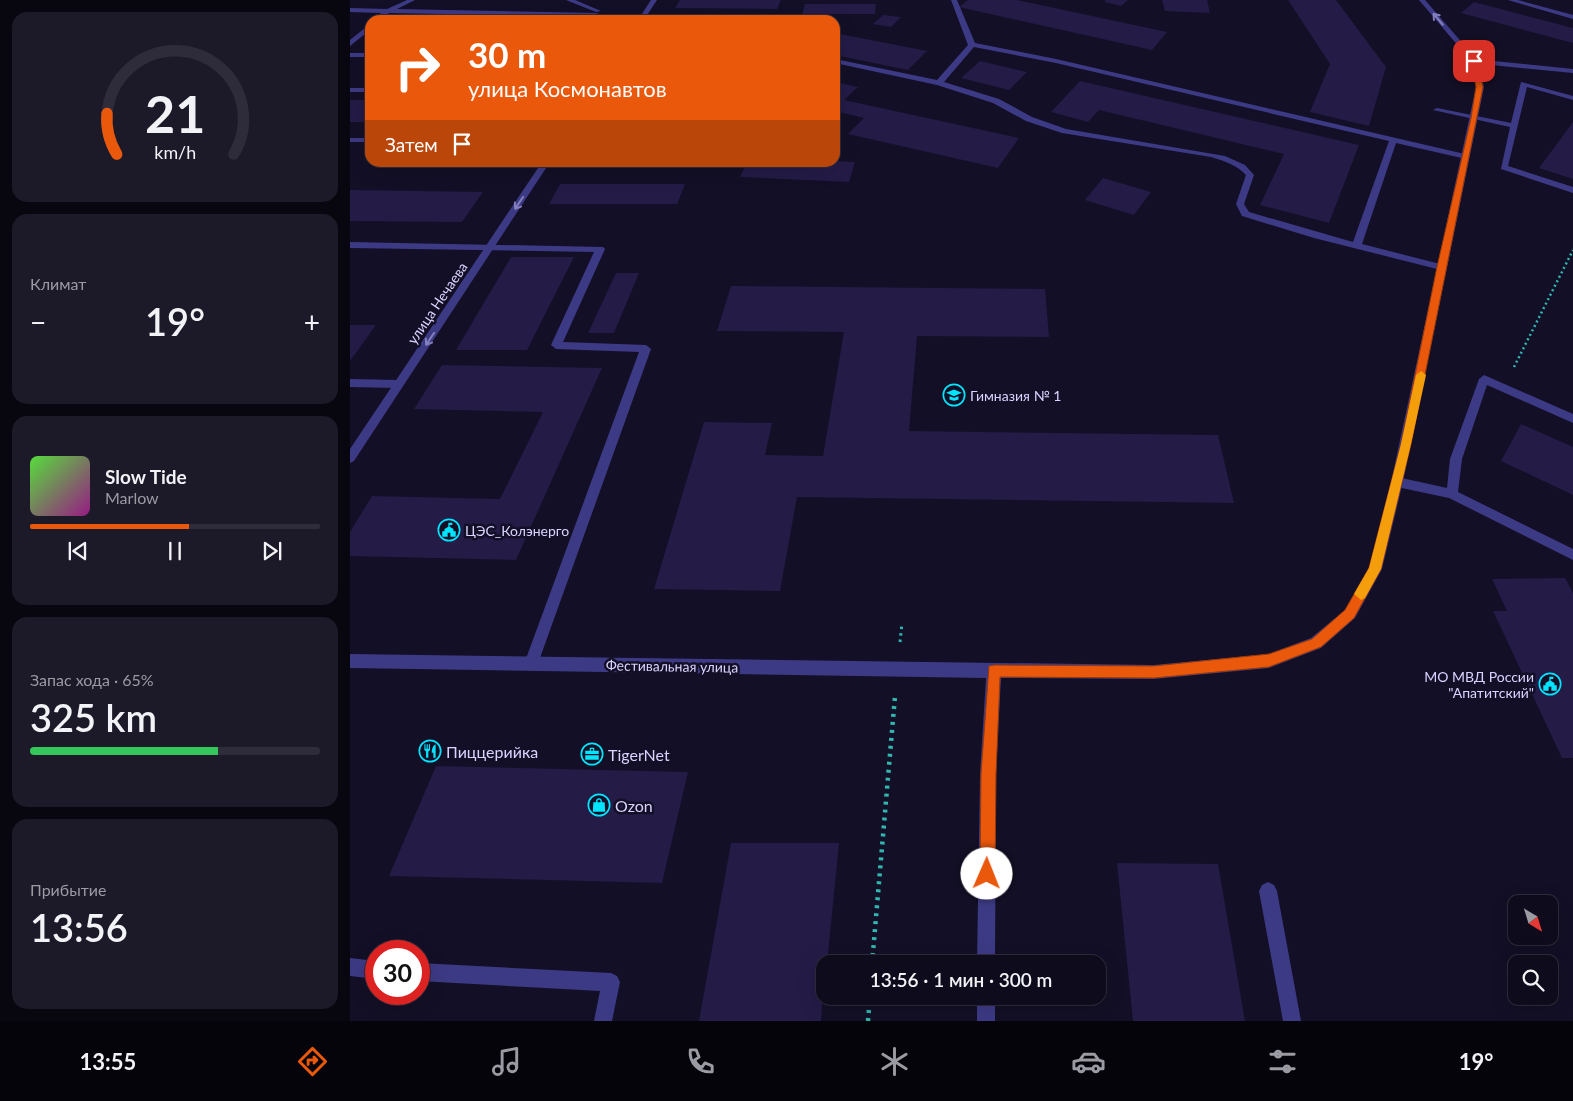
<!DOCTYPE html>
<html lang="ru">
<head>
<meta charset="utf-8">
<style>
	:root { --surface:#0e0b1c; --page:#1c1929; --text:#f1f3f6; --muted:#9b9ba3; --line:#2e2b3b; --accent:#ea580c }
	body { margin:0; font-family:Lato,sans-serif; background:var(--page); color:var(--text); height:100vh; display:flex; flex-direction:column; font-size:19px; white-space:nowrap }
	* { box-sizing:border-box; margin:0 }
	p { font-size:16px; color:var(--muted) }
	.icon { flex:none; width:28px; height:28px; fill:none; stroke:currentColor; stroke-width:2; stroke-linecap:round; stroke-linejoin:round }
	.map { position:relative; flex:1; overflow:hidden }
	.sheet { display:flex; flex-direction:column; gap:12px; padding:12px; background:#08060f; width:350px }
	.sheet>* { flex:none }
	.top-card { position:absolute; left:15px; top:15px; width:475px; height:152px; border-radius:15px; box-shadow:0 5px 20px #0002,0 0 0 1px var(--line); background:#ea580c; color:#fff; overflow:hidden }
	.needle { width:32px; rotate:142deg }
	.fabs { position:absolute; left:1158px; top:895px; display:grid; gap:10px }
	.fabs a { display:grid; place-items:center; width:50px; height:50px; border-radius:10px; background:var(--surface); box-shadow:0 5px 20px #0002,0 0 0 1px var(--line); font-size:25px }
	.speed { position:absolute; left:15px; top:940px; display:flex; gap:10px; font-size:25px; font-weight:700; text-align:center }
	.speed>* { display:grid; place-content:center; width:65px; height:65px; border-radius:50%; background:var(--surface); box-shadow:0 5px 20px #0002,0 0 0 1px var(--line); line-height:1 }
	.speed .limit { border:8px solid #d22; background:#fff; color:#111 }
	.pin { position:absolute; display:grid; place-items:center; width:42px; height:42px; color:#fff; margin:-21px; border-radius:10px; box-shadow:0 2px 8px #0006 }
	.me { position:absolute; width:55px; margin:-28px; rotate:1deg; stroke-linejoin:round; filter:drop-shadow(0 0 4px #0008) }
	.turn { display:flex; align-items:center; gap:18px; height:105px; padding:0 20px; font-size:22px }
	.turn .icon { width:65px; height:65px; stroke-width:2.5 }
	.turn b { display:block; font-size:35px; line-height:42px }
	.then { display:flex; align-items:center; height:48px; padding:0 20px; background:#0003; gap:10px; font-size:19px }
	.big { font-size:38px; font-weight:600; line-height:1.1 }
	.sheet .widget { flex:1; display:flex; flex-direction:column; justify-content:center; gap:8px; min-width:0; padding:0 18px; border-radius:15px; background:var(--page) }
	.sheet .dial { align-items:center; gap:0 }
	.dial svg { height:130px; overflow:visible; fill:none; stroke:var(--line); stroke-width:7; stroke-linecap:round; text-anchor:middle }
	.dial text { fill:var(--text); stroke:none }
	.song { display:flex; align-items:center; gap:15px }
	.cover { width:60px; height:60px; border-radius:8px; background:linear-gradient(135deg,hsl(110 70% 55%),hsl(310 70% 35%)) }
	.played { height:5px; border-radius:2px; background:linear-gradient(90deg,var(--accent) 55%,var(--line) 55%) }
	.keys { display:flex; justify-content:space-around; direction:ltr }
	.heat { display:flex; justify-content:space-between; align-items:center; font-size:28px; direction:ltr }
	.charge { height:8px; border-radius:4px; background:linear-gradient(90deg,#34c759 65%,var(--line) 0) }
	.trip { position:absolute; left:466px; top:955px; width:290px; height:50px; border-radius:15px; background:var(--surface); box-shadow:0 5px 20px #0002,0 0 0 1px var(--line); font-weight:600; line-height:50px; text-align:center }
	.dock { display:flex; height:80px; justify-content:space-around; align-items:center; background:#06040b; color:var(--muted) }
	.dock .icon { width:35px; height:35px }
	.dock .selected { color:var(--accent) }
	.dock b { font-size:22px; color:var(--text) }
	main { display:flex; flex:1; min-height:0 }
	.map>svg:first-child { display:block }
	.building { fill:#241b47 }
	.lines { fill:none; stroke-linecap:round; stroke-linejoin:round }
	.path-far2 { stroke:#2fb8b0; stroke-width:2.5; stroke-dasharray:2 3; stroke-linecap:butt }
	.path-far1 { stroke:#2fb8b0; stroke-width:3; stroke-dasharray:2.5 4; stroke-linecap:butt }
	.path { stroke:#2fb8b0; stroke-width:4.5; stroke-dasharray:3 5; stroke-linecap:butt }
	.service { fill:#3d3a85; fill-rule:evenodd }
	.minor { fill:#3d3a85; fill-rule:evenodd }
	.oneway { stroke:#837fbc }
	.route { fill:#ea580c; stroke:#983908 }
	.slow { fill:#f59e0b }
	.labels { text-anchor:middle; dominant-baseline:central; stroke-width:5; stroke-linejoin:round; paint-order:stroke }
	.street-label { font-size:14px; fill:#d9d4ff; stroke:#130f26 }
	.poi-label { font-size:14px; fill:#d9d4ff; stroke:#130f26; text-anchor:start }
	.near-poi-label { font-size:16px; fill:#d9d4ff; stroke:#130f26; text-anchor:start }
</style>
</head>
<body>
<main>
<section class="sheet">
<div class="widget dial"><svg viewBox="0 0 100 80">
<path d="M14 69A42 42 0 1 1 86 69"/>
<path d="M14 69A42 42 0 0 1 8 44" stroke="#ea580c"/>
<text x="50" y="56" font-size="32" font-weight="700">21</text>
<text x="50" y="72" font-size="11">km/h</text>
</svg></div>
<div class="widget"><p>Климат</p>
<div class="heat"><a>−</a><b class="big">19°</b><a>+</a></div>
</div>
<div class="widget">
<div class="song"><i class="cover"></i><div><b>Slow Tide</b><p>Marlow</p></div></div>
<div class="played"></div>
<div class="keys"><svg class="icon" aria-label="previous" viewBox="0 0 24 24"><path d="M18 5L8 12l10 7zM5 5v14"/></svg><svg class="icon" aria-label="pause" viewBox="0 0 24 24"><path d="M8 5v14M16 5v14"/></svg><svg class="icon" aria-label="next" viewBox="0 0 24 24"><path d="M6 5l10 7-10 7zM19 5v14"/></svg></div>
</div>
<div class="widget"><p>Запас хода · 65%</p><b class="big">325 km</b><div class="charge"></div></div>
<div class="widget"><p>Прибытие</p><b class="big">13:56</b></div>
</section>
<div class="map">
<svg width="1223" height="1021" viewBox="0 0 1223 1021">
	<rect width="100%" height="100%" fill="#130f26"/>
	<!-- building -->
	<path class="building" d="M330,0H431L427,9L325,8Z
		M618,0H667L817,32L802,50L609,7Z
		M756,0H778L771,6L754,2Z
		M812,0H857L860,13L815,11Z
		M938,0H986L1036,67L1019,126L960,112L980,64Z
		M1124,2L1223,28V43L1111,13Z
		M455,4H526L525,14H452Z
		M533,15L551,17L541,27L523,24Z
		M485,33L577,51L558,70L485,55Z
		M630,61L677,72L659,90L611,78Z
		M730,81L1009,145L979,223L910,205L934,154L749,110L738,122L701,112Z
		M485,82L508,87L494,100L669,138L648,168L498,134L514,118L485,111Z
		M0,100H20V122H0Z
		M1223,122V179L1189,168Z
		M485,161L505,162L499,182L390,177L397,162Z
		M254,162H333L331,167L252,166Z
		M753,178L801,192L784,215L735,200Z
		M210,184H335L327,204H199Z
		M0,190L133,192L112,222L0,221Z
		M161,257H224L177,350H106Z
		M266,273H289L264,333H238Z
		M381,286L695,289L699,337L567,336L559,431L868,435L884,503L447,497L430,591L304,589L354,422L422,423L415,455L473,456L494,332L367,331Z
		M0,325H26L0,361Z
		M92,365L252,368L166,560L0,556V532L22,496L150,499L193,412L64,409Z
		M1171,424L1223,447V495L1151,461Z
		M1215,578L1223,593V758H1212L1143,611H1157L1142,579Z
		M86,766L338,772L312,883L39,876Z
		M381,843H489L477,964H475L471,1021H349Z
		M767,863L868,864L895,1021H783Z"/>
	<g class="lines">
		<!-- path-far2 -->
		<path class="path-far2" d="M1164,367L1223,250"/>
		<!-- path-far1 -->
		<path class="path-far1" d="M550,642L552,623"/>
		<!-- path -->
		<path class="path" d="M522,964L545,696
			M518,1021L520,996"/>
		<!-- service -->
		<path class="service" d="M57,0H65L47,9L246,13L266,20L246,17L39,13L31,20H24L31,13L0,12V8L37,9Z
			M216,0H225L251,11L246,12Z
			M601,0H607L625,43L706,59L1119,155L1120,157L1116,159L1046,143L1012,244L1094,265L1096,267L1091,270L964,238L892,216L886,204L896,175C887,165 874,161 861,157L712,133L676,121L643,103L587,85L485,63V59L587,80L618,45ZM624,47L706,63L1039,141L1003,242L899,212L894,204L904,175L895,165L875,156L716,129L682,117L649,99L594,82Z
			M1158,0H1168L1223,15V19Z
			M20,24V30L0,46V40Z
			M0,53H20V57H0Z
			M1124,59L1223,69V73L1121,63L1120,61Z
			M1171,82L1223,96V100L1177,87L1158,166L1223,187V193L1151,169L1160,127L1083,110L1087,108L1161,123Z
			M0,88H20V92H0Z
			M0,138H20V142H0Z
			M0,242L253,247L255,249L213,342L296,345L301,349L186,669L181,671L176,669L174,664L289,352L206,349L201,345L244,252L0,248Z
			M1134,375L1223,414V423L1137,385L1112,459L1108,492L1223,549V560L1099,498L1047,487L1041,482L1047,477L1097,488L1100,459L1129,379Z
			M0,379L49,380L54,384L49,388L0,387Z
			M918,882L924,885L927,891L951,1021H933L909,891L912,885Z
			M0,958L26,961V979L0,976Z
			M69,963L261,973L267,976L270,982L262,1021H244L250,991L69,981Z"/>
		<!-- minor -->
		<path class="minor" d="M301,0H307L294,20H288Z
			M1069,0H1075L1128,61L1134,87L1053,482L1032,569L1005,618L971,648L919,668L804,679L651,678L646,774L645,964H627L630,774L636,678L0,668V654L804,665L919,654L961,638L995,610L1019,568L1041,482L1126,87L1121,61Z
			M192,162H200L4,461L0,463V449Z
			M627,996H645V1021H627Z"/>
	</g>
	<!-- one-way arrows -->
	<defs><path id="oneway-shaft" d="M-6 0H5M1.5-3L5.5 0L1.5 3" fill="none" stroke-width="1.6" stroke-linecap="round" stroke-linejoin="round" transform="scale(1.25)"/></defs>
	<g class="oneway">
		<use href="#oneway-shaft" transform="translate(1088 19) rotate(-130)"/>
		<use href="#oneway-shaft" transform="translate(169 203) rotate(124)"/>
		<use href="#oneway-shaft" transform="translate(80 339) rotate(124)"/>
	</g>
	<!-- route -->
	<path class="route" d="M1124,59L1127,61L1133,87L1061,444L1031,569L1004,618L971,647L919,667L804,678L650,677L646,774L645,874L643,879L637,882L632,879L630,874L631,774L639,666L644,665L804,666L919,654L962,639L995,610L1019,568L1051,444L1087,267L1121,118L1126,87L1121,61Z"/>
	<!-- slow -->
	<path class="slow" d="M1071,371L1076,375L1061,444L1031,569L1015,598L1011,600L1004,594L1019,568L1051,444L1066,375Z"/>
	<!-- icons -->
	<defs>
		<g id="school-ring" transform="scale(1.125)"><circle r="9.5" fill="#130f26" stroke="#00e5ff" stroke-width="1.5"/><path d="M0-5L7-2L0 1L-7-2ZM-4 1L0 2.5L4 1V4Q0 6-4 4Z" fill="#00e5ff"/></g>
		<g id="civic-ring" transform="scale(1.125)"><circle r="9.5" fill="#130f26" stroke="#00e5ff" stroke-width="1.5"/><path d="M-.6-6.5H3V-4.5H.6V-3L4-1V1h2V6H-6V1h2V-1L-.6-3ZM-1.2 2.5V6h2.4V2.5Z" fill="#00e5ff"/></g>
		<g id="restaurant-ring" transform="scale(1.125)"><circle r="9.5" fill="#130f26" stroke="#00e5ff" stroke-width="1.5"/><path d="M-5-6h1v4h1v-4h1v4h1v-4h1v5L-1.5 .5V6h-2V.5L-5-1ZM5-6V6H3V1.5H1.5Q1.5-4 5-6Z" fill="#00e5ff"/></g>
		<g id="office-ring" transform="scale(1.125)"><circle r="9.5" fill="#130f26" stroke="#00e5ff" stroke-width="1.5"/><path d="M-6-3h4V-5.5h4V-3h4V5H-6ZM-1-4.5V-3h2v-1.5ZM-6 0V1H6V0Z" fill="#00e5ff"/></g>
		<g id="shop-ring" transform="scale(1.125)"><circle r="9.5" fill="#130f26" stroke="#00e5ff" stroke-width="1.5"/><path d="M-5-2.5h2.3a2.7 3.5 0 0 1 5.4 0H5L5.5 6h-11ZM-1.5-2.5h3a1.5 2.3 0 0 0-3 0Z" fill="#00e5ff"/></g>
	</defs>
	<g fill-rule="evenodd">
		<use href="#school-ring" x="604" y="395"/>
		<use href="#civic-ring" x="99" y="530"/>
		<use href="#civic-ring" x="1200" y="684"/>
		<use href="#restaurant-ring" x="80" y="751"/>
		<use href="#office-ring" x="242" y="754"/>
		<use href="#shop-ring" x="249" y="805"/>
	</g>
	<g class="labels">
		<!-- street labels -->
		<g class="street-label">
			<text transform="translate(87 303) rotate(-56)">улица Нечаева</text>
			<text transform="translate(322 666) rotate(1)">Фестивальная улица</text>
		</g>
		<!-- poi labels -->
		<g class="poi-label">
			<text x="620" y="395">Гимназия № 1</text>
			<text x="115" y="530">ЦЭС_Колэнерго</text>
			<text x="1184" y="676" text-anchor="end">МО МВД России<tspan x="1184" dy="16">"Апатитский"</tspan></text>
		</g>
		<!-- near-poi labels -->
		<g class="near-poi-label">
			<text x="96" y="751">Пиццерийка</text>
			<text x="258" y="754">TigerNet</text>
			<text x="265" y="805">Ozon</text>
		</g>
	</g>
</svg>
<div class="fabs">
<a><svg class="needle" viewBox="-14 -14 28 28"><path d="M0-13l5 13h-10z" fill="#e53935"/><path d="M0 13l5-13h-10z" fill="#9b9ba3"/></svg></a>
<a><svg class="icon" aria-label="search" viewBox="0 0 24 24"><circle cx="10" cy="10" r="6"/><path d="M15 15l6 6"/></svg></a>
</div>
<div class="speed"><div class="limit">30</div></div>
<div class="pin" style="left:1124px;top:61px;background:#d93025"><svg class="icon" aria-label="arrive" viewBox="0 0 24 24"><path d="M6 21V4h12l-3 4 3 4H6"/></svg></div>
<svg class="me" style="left:637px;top:874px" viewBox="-20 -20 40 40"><circle r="19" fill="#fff"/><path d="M0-13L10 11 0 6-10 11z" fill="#ea580c"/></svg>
<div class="trip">13:56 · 1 мин · 300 m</div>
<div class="top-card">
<div class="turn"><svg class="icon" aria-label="right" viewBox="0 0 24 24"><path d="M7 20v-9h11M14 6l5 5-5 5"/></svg><div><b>30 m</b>улица Космонавтов</div></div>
<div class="then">Затем<svg class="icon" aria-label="arrive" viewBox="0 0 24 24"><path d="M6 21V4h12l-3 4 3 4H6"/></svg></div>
</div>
</div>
</main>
<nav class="dock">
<b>13:55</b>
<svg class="icon selected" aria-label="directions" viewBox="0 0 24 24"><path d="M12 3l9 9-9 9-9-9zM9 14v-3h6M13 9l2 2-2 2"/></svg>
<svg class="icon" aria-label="music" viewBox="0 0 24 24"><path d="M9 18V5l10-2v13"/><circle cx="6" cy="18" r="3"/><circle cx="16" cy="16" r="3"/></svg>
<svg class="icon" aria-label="phone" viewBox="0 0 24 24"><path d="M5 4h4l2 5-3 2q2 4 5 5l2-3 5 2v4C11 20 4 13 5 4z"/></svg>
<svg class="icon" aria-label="climate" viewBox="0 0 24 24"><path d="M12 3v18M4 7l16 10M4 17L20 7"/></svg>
<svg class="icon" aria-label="car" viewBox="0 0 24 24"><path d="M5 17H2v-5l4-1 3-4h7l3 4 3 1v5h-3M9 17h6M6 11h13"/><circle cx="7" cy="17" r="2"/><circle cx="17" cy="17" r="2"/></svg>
<svg class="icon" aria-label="filters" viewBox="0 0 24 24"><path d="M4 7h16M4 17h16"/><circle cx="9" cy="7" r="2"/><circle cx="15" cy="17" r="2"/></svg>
<b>19°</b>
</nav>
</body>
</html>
